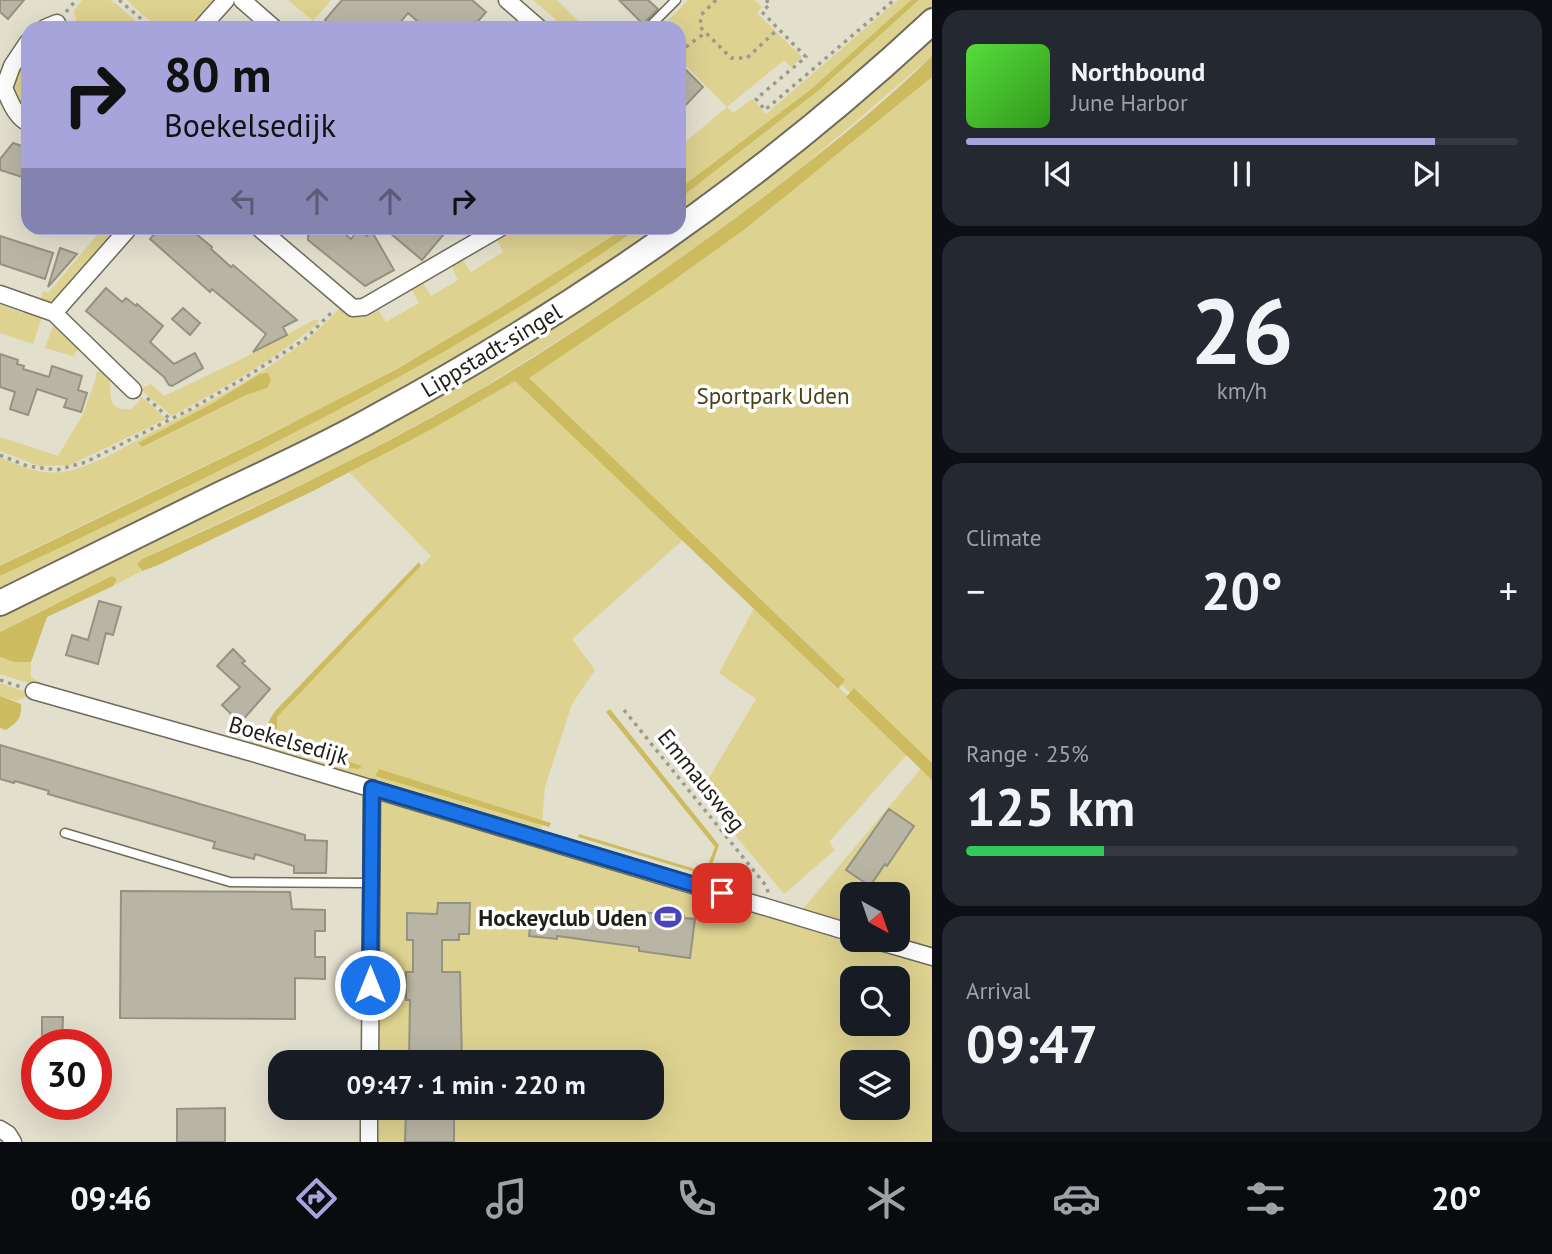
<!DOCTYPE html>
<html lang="en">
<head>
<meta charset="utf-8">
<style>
	:root { --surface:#171b24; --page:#242831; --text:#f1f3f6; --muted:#9ea1a6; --line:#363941; --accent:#a6a4db }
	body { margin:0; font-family:"PT Sans",sans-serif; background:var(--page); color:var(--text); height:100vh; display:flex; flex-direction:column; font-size:26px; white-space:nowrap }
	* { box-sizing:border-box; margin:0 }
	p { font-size:23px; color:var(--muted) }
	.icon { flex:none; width:38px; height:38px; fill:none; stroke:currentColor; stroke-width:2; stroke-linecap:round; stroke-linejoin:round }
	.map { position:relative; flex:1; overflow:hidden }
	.side { display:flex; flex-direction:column; gap:10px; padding:10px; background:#0d0f14; width:620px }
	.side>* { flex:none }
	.hud { position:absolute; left:21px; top:21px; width:665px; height:214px; border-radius:21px; box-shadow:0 7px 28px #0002; background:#a6a4db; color:#111; overflow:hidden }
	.needle { width:46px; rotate:140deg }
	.controls { position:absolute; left:840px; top:882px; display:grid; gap:14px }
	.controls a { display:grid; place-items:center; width:70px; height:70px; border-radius:14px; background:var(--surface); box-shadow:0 7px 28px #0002; font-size:35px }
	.speed { position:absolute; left:21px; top:1029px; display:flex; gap:14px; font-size:35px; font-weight:700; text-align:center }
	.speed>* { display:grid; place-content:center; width:91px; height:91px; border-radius:50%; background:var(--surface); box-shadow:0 7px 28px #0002; line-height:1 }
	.speed .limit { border:10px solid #d22; background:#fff; color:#111 }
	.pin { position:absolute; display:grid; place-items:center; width:60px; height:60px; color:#fff; margin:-30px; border-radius:14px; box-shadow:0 4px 10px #0006 }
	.me { position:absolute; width:77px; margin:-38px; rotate:0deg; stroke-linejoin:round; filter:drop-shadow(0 0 5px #0008) }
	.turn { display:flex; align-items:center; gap:24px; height:147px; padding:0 28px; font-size:32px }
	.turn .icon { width:91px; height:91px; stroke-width:2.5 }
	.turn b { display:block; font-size:49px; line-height:60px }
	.lanes { display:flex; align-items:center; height:66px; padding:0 28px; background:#0003; justify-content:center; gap:35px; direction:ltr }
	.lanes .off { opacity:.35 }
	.big { font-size:52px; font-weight:600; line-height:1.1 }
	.side .widget { flex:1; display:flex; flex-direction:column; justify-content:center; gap:10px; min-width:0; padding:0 24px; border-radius:21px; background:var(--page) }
	.side .dial { align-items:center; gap:0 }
	.dial b { font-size:91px; line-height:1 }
	.song { display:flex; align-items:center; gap:21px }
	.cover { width:84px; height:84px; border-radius:10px; background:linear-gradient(135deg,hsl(110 70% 55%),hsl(110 70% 35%)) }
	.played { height:7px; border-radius:4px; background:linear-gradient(90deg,var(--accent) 85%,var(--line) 85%) }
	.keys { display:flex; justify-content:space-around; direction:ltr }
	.heat { display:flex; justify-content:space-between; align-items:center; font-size:38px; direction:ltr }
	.charge { height:10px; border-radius:5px; background:linear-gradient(90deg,#34c759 25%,var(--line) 0) }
	.trip { position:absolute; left:268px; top:1050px; width:396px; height:70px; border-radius:21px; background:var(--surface); box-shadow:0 7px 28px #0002; font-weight:600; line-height:70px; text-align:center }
	.menu { display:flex; height:112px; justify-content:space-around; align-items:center; background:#090b0e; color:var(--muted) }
	.menu .icon { width:49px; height:49px }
	.menu .selected { color:var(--accent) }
	.menu b { font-size:32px; color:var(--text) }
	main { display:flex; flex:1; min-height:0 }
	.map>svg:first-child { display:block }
	.green { fill:#ded290; fill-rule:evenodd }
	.water { fill:#cdbc5f }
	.building { fill:#b8b5a4; stroke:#959282; stroke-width:2 }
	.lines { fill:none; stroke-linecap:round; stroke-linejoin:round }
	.lane-casing { stroke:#6f6c5c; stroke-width:11 }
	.street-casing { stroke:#6f6c5c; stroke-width:19 }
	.primary-casing { stroke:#6f6c5c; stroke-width:28 }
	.path { stroke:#9d9a8c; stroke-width:3.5; stroke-dasharray:3.5 5; stroke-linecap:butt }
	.lane { stroke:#fff; stroke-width:8 }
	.street { stroke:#fff; stroke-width:16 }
	.primary { stroke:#fff; stroke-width:24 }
	.route-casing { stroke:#114b97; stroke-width:18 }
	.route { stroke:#1a73e8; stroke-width:12 }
	.labels { text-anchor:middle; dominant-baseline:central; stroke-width:7; stroke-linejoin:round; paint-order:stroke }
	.street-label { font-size:23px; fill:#201e18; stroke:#fff }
	.park-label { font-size:23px; fill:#48411a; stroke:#fff }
	.poi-label { font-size:23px; font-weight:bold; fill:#201e18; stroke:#fff; text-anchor:end }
</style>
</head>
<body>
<main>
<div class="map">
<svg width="933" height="1142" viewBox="0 0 933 1142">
	<rect width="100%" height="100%" fill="#e2dfcd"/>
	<!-- green -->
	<path class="green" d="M82,0H111L145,28H78L74,11Z
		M127,0H214L190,28C154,28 153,25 127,0Z
		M288,0H331L313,21Z
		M533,0H557L585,28H566Z
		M688,0H755L762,7L757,13L802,57L791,67L784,60L727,107L733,113L752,99L766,114L898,0H911L810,90L679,189V141L683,144L727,107L679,59V28H661Z
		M919,0H932V8L863,71L679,216V199L818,91Z
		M932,34V56L805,165L679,261L586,323L478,391L398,435L330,471L142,559L138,562L140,571H142L113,586L51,606L0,632V613L521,344Z
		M28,53V115C6,98 13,72 28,53Z
		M932,70V1142H378V1108H651V1062H377V797L797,916L924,765L526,377ZM852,894H898V940H852ZM852,978H898V1024H852ZM852,1062H898V1108H852Z
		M103,228H121L75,280L73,279L57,300L48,302L41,299L43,291L48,293Z
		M512,228H536L538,230L541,228H625C549,277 474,327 394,370C265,440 131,499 0,566V457C20,466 40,475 62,472C94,467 126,446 154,431C210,401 302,356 340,307L345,312L357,317L377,308L386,322L419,303L411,289L423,283L431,296L458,280L451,266L462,259L471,272L503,252L496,238ZM271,381L260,388L142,447L139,443L213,403Z
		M639,228H663L640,245L418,384L284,454L0,591V576C218,469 440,369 639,228Z
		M0,305L23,313L26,308L42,317L33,344L0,333Z
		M316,319L319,322C276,360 222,388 172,416L140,389L151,384L164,396L242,359Z
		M53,326L79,349L74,355L76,357L45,348Z
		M101,368L109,377C113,392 104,412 131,409L139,402L141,396L166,419L70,465L39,466L0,451V437L58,456L82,416L97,376L95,374Z
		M515,380L683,540L572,639L595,670L572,704L545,787L541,832L249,744L431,556L348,471L430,430Z
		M754,608L837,689L839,688L908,753L829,842L835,850L784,894L700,793L756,699L719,673Z
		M0,657L14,662H31V677L56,692L0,674Z
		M0,683L32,694L17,701L0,696Z"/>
	<!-- water -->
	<path class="water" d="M911,0H919L818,91L679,199V189L810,90Z
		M932,56V77L745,229L667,285L529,378L845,680L838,689L515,381L430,430L313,491L156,566L142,571L137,564L142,559C256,508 370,454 478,391C572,336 665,271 753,205C815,158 877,110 932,56Z
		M625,228H639C441,368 219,472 0,576V566L261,439L397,369L500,308Z
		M268,373L271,381L267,388L246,395L142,447L138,443L213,403L260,374Z
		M419,562L421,566L277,717V738L362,766L358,769L351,768L267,741C262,730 270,718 277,709Z
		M112,576L117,579L113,586L47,617L31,662H14L0,657V632Z
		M854,688L932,763V780L846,697Z
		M0,696L21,704C22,718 18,722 6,730L0,728Z
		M610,709L719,845L708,876L578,837L579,834L705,872L715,847L606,712Z
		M379,769L551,823L549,827L542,825L375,776Z"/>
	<!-- building -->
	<path class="building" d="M0,0H24L8,19L0,12Z
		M342,0H472L486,12L472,28H425L408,13L396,28H334L325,20Z
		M619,0H648L658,9L643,24Z
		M679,63L703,87L679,112Z
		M13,143L28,148V179L0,170V159Z
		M160,228H189L212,247L211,249L231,267L233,265L297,320L283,327L287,335L253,352L266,334L212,289L210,292L150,239Z
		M315,228H338L351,239L359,229L367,236L371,230L394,270L365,286L308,240V236Z
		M384,228H449L422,260Z
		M0,236L53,253L45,279L0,264Z
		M60,248L77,254L48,287Z
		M106,288L122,302L126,298L136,306L137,304L163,326L150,342L174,364L195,353L203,368L172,386L169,385L164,377L86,311Z
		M183,308L200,323L190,335L172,319Z
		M0,354L18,360L17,364L24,366L23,369L49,377L52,366L82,376L78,390L87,393L81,412L64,407L67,399L37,389L28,415L10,409L15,392L0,387Z
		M99,601L121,607L113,635L106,633L98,664L66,655L72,635L88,640Z
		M233,649L245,661L242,663L270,689L240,723L222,705L240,687L217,666Z
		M0,745L305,835V840L327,841L326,873H294V866L255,854L254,859L213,848L215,842L48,794L49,791L15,781L14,783L0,779Z
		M889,809L914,826L887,866L885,864L870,886L846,870Z
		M121,891L290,892L292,909L325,910V931H315V957H325V979L295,978V1019L120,1018Z
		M438,903H470L469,934H459V940H442V972H460L462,1062H409L410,1000H406V972H413V940H407V913L437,914Z
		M628,911L684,916V918L695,919L690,958L639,951V947L557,936V939L529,936L532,912L626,924Z
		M42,1017H63L62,1045H42Z
		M225,1108V1142H177V1109Z
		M406,1108H454V1142H405Z"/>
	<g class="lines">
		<!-- lane casing -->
		<g class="lane-casing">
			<path id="lane" d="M653,23L676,0
				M65,833L230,882L371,883"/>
		</g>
		<!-- street casing -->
		<g class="street-casing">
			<path id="street" d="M242,0L274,28
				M507,0L539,28
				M45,28L57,23
				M201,28L226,0
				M28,42L12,66L4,88C10,101 15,116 28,123
				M259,228L353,308L364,307L500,228
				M0,294L54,313L133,390
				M54,313L129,228
				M34,691L253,753L852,933
				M874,940L933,957
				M370,1062L372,788
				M0,1129L8,1134L13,1142
				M369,1142V1108"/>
		</g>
		<!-- primary casing -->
		<g class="primary-casing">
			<path id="primary" d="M0,603C73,567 146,531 219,495C272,470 327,445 378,416C578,307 766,177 933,21"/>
		</g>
		<!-- path -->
		<path class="path" d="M119,0L152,28
			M716,0L701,15L700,27L731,58H747L778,29
			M766,0L770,4L762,12L806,57L756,99L765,110L894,0
			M66,12L76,0
			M679,52L705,33
			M147,398L171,420
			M0,455L27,466L57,470L86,462L189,410L243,379L305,339L332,312
			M0,680L21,687
			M624,710L767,887L768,893"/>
		<!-- lane -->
		<use href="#lane" class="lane"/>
		<!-- street -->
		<use href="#street" class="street"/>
		<!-- primary -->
		<use href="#primary" class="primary"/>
	</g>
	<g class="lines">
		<!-- route casing -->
		<g class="route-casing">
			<path id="route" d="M370,985L372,788L722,893"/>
		</g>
		<!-- route -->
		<use href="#route" class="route"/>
	</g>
	<!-- icons -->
	<defs>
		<g id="stadium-bare" transform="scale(2.1)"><path d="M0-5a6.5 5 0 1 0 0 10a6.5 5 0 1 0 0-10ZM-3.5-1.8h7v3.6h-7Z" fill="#4a44bb" stroke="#fff" stroke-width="2.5" paint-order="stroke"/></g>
	</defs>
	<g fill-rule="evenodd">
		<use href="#stadium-bare" x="668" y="917"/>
	</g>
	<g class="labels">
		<!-- street labels -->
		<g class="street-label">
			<text transform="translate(491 350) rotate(-31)">Lippstadt-singel</text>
			<text transform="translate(289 740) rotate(16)">Boekelsedijk</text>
			<text transform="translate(702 780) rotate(51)">Emmausweg</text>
		</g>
		<!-- park labels -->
		<g class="park-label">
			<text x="773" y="395">Sportpark Uden</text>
		</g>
		<!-- poi labels -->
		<g class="poi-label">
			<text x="647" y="917">Hockeyclub Uden</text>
		</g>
	</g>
</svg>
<div class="controls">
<a><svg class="needle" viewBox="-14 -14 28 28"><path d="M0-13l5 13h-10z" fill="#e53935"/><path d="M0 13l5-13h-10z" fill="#9ea1a6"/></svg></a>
<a><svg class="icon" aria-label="search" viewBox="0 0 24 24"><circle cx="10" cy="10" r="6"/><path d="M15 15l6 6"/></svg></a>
<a><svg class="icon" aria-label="layers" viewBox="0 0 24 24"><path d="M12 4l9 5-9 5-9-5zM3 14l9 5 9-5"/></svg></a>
</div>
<div class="speed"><div class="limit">30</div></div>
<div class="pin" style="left:722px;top:893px;background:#d93025"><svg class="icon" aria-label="arrive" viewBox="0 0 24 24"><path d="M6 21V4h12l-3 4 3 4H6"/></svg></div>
<svg class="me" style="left:370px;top:985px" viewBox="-20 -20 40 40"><circle r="17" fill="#1a73e8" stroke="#fff" stroke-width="3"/><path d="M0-11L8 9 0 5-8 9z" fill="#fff"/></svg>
<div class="trip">09:47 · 1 min · 220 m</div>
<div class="hud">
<div class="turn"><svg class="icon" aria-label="right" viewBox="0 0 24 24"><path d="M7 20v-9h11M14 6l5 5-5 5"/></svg><div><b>80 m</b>Boekelsedijk</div></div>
<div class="lanes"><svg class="icon off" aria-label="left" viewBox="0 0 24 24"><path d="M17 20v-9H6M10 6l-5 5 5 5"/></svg><svg class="icon off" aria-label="ahead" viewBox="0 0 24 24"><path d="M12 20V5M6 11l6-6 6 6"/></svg><svg class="icon off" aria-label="ahead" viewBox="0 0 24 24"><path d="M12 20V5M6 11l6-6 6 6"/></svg><svg class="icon" aria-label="right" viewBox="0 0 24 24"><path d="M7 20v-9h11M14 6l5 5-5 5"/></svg></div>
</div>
</div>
<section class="side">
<div class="widget">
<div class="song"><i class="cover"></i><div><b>Northbound</b><p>June Harbor</p></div></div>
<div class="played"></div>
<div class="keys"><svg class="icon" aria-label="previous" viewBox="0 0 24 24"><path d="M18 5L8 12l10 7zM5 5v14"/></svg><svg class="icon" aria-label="pause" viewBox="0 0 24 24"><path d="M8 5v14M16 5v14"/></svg><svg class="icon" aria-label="next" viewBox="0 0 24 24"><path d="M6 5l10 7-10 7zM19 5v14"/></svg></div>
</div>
<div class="widget dial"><b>26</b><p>km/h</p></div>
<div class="widget"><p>Climate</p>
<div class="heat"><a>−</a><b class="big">20°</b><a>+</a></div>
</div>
<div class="widget"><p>Range · 25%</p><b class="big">125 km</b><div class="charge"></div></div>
<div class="widget"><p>Arrival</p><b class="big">09:47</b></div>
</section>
</main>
<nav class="menu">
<b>09:46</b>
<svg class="icon selected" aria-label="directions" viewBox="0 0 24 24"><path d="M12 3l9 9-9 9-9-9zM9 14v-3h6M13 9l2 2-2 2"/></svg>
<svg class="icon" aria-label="music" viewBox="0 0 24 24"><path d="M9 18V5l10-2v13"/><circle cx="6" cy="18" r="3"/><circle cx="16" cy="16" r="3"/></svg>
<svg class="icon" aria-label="phone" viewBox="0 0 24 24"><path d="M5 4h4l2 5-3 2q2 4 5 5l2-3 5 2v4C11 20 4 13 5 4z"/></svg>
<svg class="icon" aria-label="climate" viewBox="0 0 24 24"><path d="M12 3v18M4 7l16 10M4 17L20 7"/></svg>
<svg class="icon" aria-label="car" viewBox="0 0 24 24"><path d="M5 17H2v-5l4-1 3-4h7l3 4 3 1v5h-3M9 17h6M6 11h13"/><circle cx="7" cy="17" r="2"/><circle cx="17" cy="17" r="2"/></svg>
<svg class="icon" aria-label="filters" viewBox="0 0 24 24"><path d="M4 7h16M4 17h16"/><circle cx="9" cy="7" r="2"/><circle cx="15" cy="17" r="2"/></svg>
<b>20°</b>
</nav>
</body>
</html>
